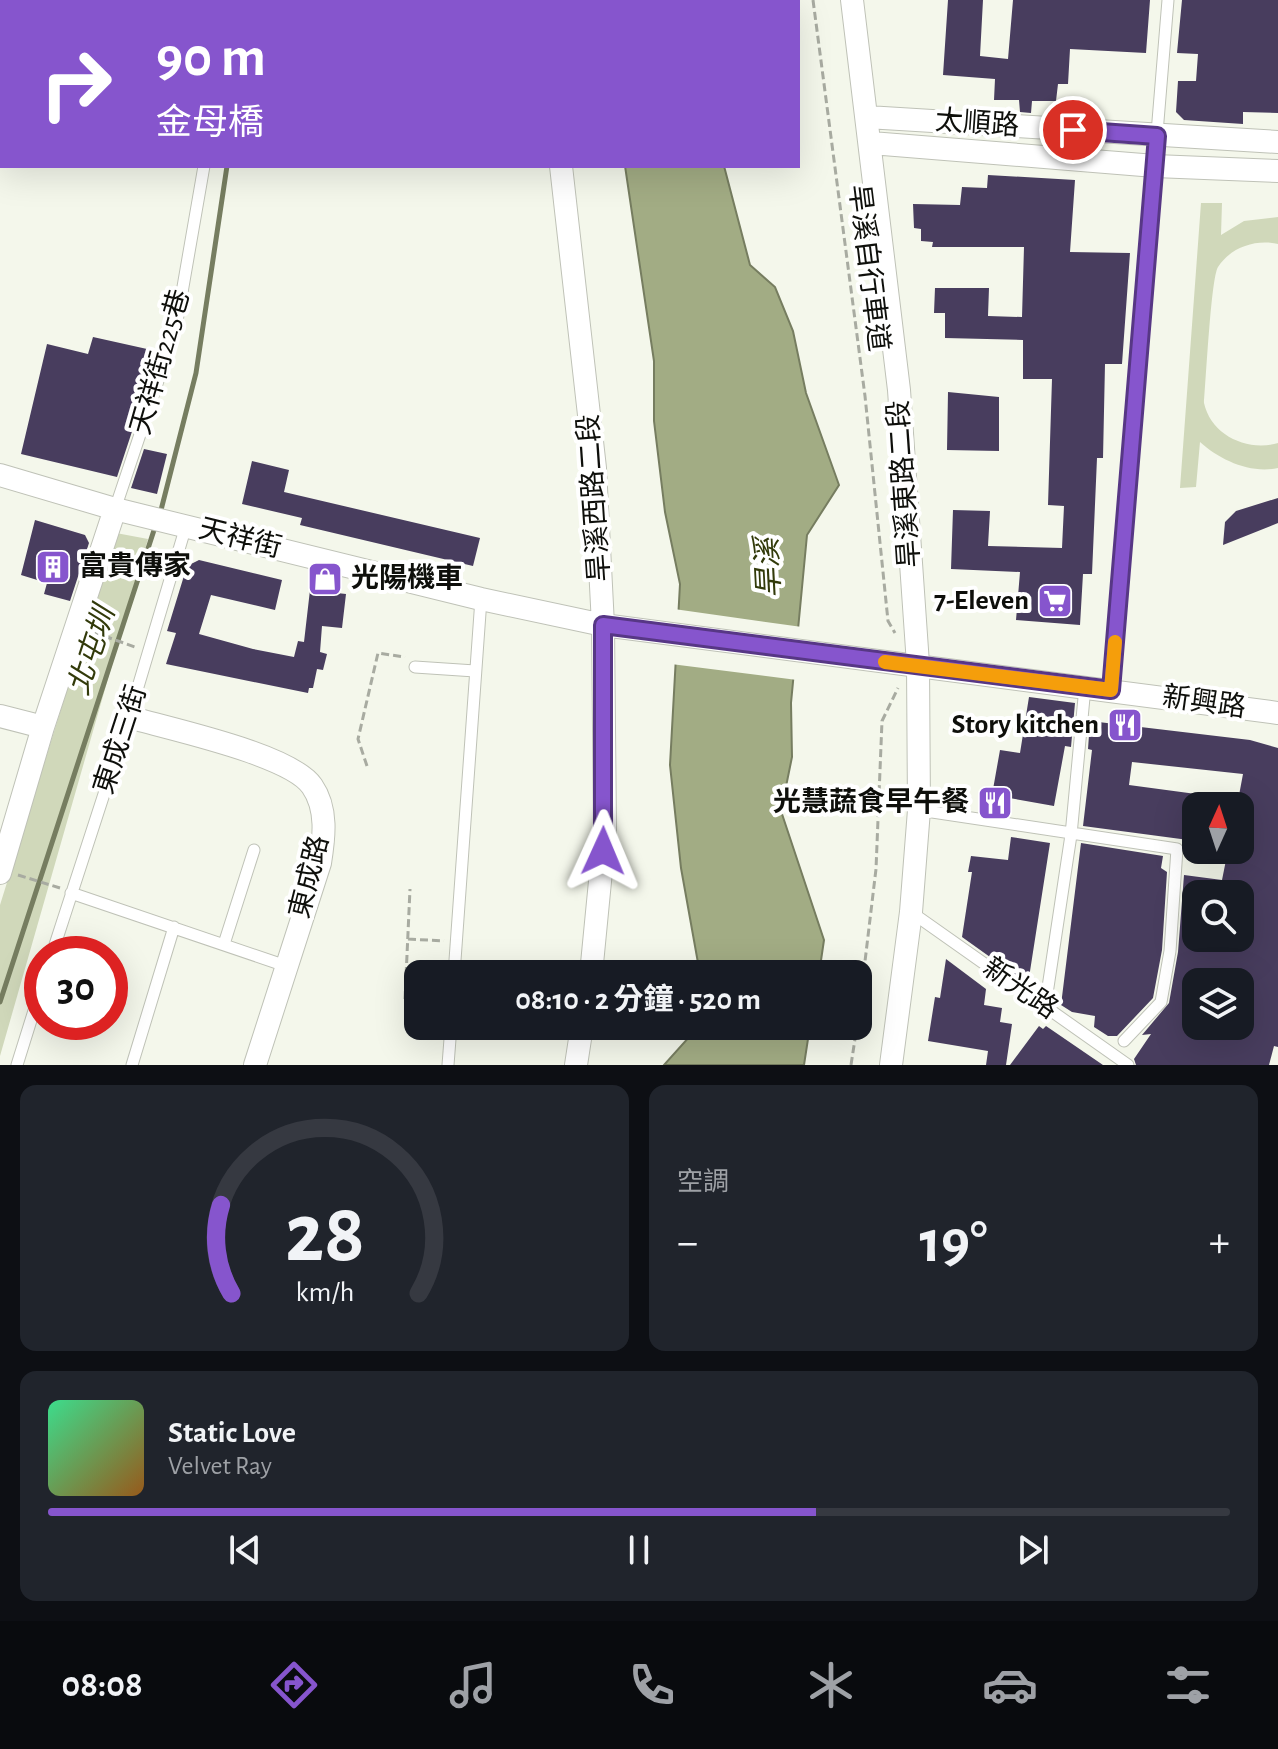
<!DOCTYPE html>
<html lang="zh-TW">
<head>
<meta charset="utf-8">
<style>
	:root { --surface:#171b24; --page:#20242c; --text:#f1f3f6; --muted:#9ea1a6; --line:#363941; --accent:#8655cd }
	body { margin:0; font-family:"Alegreya Sans","Noto Sans TC",sans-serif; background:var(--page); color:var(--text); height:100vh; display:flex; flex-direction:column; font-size:30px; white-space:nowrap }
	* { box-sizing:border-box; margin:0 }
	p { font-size:26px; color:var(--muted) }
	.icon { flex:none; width:44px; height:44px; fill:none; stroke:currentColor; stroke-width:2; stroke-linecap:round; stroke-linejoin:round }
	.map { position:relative; height:1065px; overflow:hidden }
	.panel { display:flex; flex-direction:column; gap:20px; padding:20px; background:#0d0f14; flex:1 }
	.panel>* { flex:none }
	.guide { position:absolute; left:0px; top:0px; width:800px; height:168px; box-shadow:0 8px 32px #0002; background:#8655cd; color:#fff; overflow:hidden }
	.needle { width:52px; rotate:3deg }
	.tools { position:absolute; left:1182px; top:792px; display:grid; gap:16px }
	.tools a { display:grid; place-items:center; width:72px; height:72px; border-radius:16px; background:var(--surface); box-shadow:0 8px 32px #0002; font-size:40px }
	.speed { position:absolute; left:24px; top:936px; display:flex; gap:16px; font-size:40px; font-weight:700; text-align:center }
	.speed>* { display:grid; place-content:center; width:104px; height:104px; border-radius:50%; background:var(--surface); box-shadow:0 8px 32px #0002; line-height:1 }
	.speed .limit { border:12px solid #d22; background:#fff; color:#111 }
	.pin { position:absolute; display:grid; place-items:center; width:68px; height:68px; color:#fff; margin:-34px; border:4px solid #fff; border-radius:50%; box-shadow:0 2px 8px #0007 }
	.me { position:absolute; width:88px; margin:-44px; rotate:1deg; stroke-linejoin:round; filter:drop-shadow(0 0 6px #0008) }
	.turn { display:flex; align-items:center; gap:28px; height:168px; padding:0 24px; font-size:36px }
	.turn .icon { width:104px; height:104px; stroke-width:2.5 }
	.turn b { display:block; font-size:56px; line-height:68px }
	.big { font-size:60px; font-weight:700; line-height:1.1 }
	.panel .card { flex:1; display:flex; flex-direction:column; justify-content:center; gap:12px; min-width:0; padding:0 28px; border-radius:16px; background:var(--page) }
	.panel .dial { align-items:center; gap:0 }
	.dial svg { height:208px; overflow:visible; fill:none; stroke:var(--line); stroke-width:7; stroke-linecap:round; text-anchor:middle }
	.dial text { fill:var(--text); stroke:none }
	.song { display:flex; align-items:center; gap:24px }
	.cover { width:96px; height:96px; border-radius:12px; background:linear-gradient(135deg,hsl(150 70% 55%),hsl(30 70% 35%)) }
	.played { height:8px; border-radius:4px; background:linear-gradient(90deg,var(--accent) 65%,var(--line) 65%) }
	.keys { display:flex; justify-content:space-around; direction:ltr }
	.heat { display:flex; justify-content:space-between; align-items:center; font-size:44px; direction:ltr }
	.panel .tiles { flex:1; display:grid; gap:20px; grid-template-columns:1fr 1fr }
	.card:last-child { grid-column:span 2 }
	.trip { position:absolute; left:404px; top:960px; width:468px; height:80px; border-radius:16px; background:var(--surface); box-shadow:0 8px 32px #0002; font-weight:700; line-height:80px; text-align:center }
	.tabs { display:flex; height:128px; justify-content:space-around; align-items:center; background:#090b0e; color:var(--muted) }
	.tabs .icon { width:56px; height:56px }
	.tabs .selected { color:var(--accent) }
	.tabs b { font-size:36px; color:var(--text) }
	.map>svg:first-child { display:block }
	.green { fill:#d0d8ba }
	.water { fill:#a2ac84; stroke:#767d60; stroke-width:2 }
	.pier { fill:#f4f7eb }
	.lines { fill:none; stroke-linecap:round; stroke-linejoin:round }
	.stream { stroke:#767d60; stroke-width:5 }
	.building { fill:#483d5e; fill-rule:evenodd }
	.service-casing { stroke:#bfc2b7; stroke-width:13 }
	.minor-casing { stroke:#bfc2b7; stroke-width:24 }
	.path { stroke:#a8aba1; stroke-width:3; stroke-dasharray:8 4; stroke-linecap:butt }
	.service { stroke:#fff; stroke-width:11 }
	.minor { stroke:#fff; stroke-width:22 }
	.route-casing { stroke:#573785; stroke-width:20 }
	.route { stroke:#8655cd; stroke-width:14 }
	.slow { stroke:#f59e0b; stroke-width:14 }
	.labels { text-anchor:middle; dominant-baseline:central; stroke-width:8; stroke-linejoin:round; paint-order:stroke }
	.street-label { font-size:28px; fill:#0e0f0b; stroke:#fff }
	.poi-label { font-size:28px; font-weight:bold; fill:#0e0f0b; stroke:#fff; text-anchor:end }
	.water-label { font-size:30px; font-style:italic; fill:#323a0a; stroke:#fff }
</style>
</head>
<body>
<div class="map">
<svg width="1278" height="1065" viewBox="0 0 1278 1065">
	<rect width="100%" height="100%" fill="#f4f7eb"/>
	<!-- green -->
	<path class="green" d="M1201,203H1222L1221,235L1244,221L1278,217V244C1256,239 1231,247 1218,267C1211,278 1206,381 1204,403C1211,435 1247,452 1278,443V468C1250,474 1220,460 1200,442L1196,487L1180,488Z
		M116,533L148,539L0,1056V905Z"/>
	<!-- water -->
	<path class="water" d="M625,166H724L750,265L775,287L793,331L806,393L839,485L807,535L791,703L792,757L781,811L824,940L819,974H700L681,868L670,765L680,584L665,512L654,421V361Z
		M699,1026H810L804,1065H664Z"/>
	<!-- pier -->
	<path class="pier" d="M674,609L802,627L797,680L671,664Z"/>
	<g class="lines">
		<!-- stream -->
		<path class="stream" d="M237,0L238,2
			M160,514L196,373L227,166
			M0,1002L156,524"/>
	</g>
	<!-- building -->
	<path class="building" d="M948,0H983L980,56L1008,59L1013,0H1150L1146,53L1070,49L1068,84H1058L1056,101H1032L1031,113L1020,112L1019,100H994L995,79L943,75Z
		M1182,0H1278V113L1243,112V124L1184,120L1176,112L1178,81H1196L1198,54L1177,53Z
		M988,175L1075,180L1070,252L1130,253L1122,364H1105L1103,458H1097L1092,574H1083L1080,625L1016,620L1020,572L951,569L953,510L990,511L988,546L1062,548L1064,506L1048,505L1052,379H1023V340L945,338V313H934L935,288H989L988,316L1022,317L1024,247H932L933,242L921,241V229L914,228L913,204L960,205L962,187L987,188Z
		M93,337L156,351L148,383L117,477L21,454L47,344L88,354Z
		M948,392L999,397V451L947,450Z
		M144,449L167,454L157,494L131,488Z
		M252,461L289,470L284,492L480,538L473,566L300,525L302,518L242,504Z
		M1278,498V523L1223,545L1225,522L1236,511Z
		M35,520L85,535L89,543L70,601L44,594L47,583L21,575Z
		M199,560L282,580L275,610L211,595L199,634L253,649L294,657L298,641L304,642L310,590L346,594L342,628L322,626L320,652L327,654L323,670L317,669L313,688H309L308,693L166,664L176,633L167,631L187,566Z
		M1029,697L1075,703L1071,747L1065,746L1054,806L992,795L1000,750L1020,753Z
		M1090,721L1250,740L1278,748V1047L1274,1046L1269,1065H1136L1134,1059L1151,1034L1142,1035L1169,1003L1178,952L1184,875L1222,880L1228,850H1240V806H1237L1243,774L1132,762L1129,785L1196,794V841L1083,826L1092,750L1088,749ZM1196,894H1240V938H1196ZM1196,982H1249L1240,1026H1196Z
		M1011,837L1050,843L1028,984L962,937L972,872H968L971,856L1008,860Z
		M1081,843L1163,856L1161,868L1167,872L1162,950L1153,998L1117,1036H1108L1094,1027L1095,1016L1072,1012L1061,1005Z
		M946,959L986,989L984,1005L1002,1008L1000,1022L1012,1024L1006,1065H986L988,1051L928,1041L935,997L940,998Z
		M1039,1026L1043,1029L1046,1026L1103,1065H1010Z"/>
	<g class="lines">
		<!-- service casing -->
		<g class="service-casing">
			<path id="service" d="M115,509L176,327L204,166
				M415,667L475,671
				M1111,690L1168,0
				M919,810L1177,849L1170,951L1161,1002L1124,1041
				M71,893L286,966
				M911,912L1128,1065
				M224,944L254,850
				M52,954L129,717L186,526
				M454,974L481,599
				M1045,1007L1071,835L1085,687
				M17,1065L42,985
				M132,1065L174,927
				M448,1065L451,1026"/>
		</g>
		<!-- minor casing -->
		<g class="minor-casing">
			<path id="minor" d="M541,0V2
				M852,0L899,390L918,664L919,810L911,912L891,1065
				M867,117L1278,142
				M871,143L1155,166L1278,171
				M561,166L595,468L603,625L605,830L591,974
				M0,475L115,509L481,599L603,625L1278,713
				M0,716L43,727
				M129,717C169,729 290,754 312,786C328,809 324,838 320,863L255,1065
				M0,873L43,727L115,509
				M576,1065L582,1026"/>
		</g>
		<!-- path -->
		<path class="path" d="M813,0L865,396L888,621L895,633
			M93,632L135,647
			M367,766L358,739L378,653L405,657
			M18,875L60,888
			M408,939L444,941
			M405,999L410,889
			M858,1020L876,869L882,721L898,688
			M851,1065L857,1026"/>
		<!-- service -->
		<use href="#service" class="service"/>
		<!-- minor -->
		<use href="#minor" class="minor"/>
	</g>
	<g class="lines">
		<!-- route casing -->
		<g class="route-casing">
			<path id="route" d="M603,851V625L1111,690L1157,136L1073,130"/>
		</g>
		<!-- route -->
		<use href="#route" class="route"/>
		<!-- slow -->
		<path class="slow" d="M885,662L1111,690L1115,642"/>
	</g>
	<!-- icons -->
	<defs>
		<g id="building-square" transform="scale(1.8)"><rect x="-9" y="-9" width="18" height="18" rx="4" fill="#8655cd" stroke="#fff"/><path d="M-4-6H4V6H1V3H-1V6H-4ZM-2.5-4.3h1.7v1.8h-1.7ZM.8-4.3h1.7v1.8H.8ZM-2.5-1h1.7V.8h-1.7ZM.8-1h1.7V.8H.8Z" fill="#fff"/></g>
		<g id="shop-square" transform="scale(1.8)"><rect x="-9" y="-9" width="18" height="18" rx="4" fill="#8655cd" stroke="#fff"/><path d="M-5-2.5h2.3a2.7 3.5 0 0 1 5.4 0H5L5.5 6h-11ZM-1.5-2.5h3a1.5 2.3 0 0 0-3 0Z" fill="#fff"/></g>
		<g id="supermarket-square" transform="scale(1.8)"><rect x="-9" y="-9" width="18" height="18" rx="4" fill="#8655cd" stroke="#fff"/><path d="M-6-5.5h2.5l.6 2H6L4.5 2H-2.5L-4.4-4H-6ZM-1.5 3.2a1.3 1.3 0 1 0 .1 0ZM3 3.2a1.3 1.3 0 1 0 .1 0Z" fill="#fff"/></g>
		<g id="restaurant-square" transform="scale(1.8)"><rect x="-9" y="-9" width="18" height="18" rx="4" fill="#8655cd" stroke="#fff"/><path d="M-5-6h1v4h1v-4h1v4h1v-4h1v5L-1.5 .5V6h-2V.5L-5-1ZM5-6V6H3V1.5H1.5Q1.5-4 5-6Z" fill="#fff"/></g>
	</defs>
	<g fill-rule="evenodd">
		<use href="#building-square" x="53" y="567"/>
		<use href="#shop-square" x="325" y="579"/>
		<use href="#supermarket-square" x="1055" y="601"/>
		<use href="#restaurant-square" x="1125" y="725"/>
		<use href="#restaurant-square" x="995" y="803"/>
	</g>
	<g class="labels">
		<!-- street labels -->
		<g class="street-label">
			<text transform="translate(977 124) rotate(4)">太順路</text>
			<text transform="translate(868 268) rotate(83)">旱溪自行車道</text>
			<text transform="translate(161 362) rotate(-74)">天祥街225巷</text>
			<text transform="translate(905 484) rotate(-94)">旱溪東路二段</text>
			<text transform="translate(595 498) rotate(-94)">旱溪西路二段</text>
			<text transform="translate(240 539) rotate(14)">天祥街</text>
			<text transform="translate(1204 703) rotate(8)">新興路</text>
			<text transform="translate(121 740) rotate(-72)">東成三街</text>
			<text transform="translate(310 877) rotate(-76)">東成路</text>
			<text transform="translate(1020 989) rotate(35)">新光路</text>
		</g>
		<!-- poi labels -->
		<g class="poi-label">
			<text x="79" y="567" text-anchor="start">富貴傳家</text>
			<text x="351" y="579" text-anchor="start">光陽機車</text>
			<text x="1029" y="601">7-Eleven</text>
			<text x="1099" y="725">Story kitchen</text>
			<text x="969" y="803">光慧蔬食早午餐</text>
		</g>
		<!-- water labels -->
		<g class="water-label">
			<text transform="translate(769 568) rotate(-93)">旱溪</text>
			<text transform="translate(92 651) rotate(-72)">北屯圳</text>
		</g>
	</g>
</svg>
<div class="tools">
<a><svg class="needle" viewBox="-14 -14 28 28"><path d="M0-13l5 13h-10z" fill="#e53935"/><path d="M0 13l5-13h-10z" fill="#9ea1a6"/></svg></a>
<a><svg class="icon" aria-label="search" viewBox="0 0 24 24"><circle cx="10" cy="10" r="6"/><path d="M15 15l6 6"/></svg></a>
<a><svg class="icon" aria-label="layers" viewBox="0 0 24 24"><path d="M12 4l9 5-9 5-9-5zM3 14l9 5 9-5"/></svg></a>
</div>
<div class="speed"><div class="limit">30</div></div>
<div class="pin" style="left:1073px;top:130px;background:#d93025"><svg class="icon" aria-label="arrive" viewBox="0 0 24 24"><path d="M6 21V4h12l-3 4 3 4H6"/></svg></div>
<svg class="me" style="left:603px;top:851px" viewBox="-20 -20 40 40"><path d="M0-17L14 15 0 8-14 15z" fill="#8655cd" stroke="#fff" stroke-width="4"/></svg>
<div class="trip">08:10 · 2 分鐘 · 520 m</div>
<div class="guide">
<div class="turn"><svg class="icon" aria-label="right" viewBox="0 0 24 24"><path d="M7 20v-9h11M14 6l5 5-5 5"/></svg><div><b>90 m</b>金母橋</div></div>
</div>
</div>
<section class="panel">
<div class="tiles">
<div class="card dial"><svg viewBox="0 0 100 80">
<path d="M14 69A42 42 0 1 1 86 69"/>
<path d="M14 69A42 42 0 0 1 10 35" stroke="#8655cd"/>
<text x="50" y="56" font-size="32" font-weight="700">28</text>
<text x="50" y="72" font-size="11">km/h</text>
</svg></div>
<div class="card"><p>空調</p>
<div class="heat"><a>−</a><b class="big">19°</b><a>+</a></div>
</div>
<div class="card">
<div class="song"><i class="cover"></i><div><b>Static Love</b><p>Velvet Ray</p></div></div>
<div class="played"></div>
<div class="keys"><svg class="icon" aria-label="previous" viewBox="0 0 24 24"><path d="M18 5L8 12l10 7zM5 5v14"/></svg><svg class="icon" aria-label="pause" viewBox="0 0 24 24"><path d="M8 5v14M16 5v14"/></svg><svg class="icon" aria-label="next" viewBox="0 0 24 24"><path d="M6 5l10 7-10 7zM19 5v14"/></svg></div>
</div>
</div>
</section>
<nav class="tabs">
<b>08:08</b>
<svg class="icon selected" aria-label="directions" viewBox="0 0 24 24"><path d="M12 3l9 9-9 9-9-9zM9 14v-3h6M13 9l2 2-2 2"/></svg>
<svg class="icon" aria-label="music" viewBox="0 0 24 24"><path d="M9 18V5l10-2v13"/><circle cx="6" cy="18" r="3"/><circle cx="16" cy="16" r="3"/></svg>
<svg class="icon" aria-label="phone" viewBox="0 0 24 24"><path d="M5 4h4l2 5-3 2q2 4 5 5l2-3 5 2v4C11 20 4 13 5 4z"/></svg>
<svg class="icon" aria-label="climate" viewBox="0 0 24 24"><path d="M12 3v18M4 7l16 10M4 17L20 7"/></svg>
<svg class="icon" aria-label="car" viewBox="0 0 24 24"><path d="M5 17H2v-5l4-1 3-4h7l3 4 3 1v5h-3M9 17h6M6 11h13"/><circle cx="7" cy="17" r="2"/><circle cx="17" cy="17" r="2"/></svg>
<svg class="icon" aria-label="filters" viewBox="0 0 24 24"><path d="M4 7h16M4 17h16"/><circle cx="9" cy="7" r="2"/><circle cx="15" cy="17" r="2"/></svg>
</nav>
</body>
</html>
